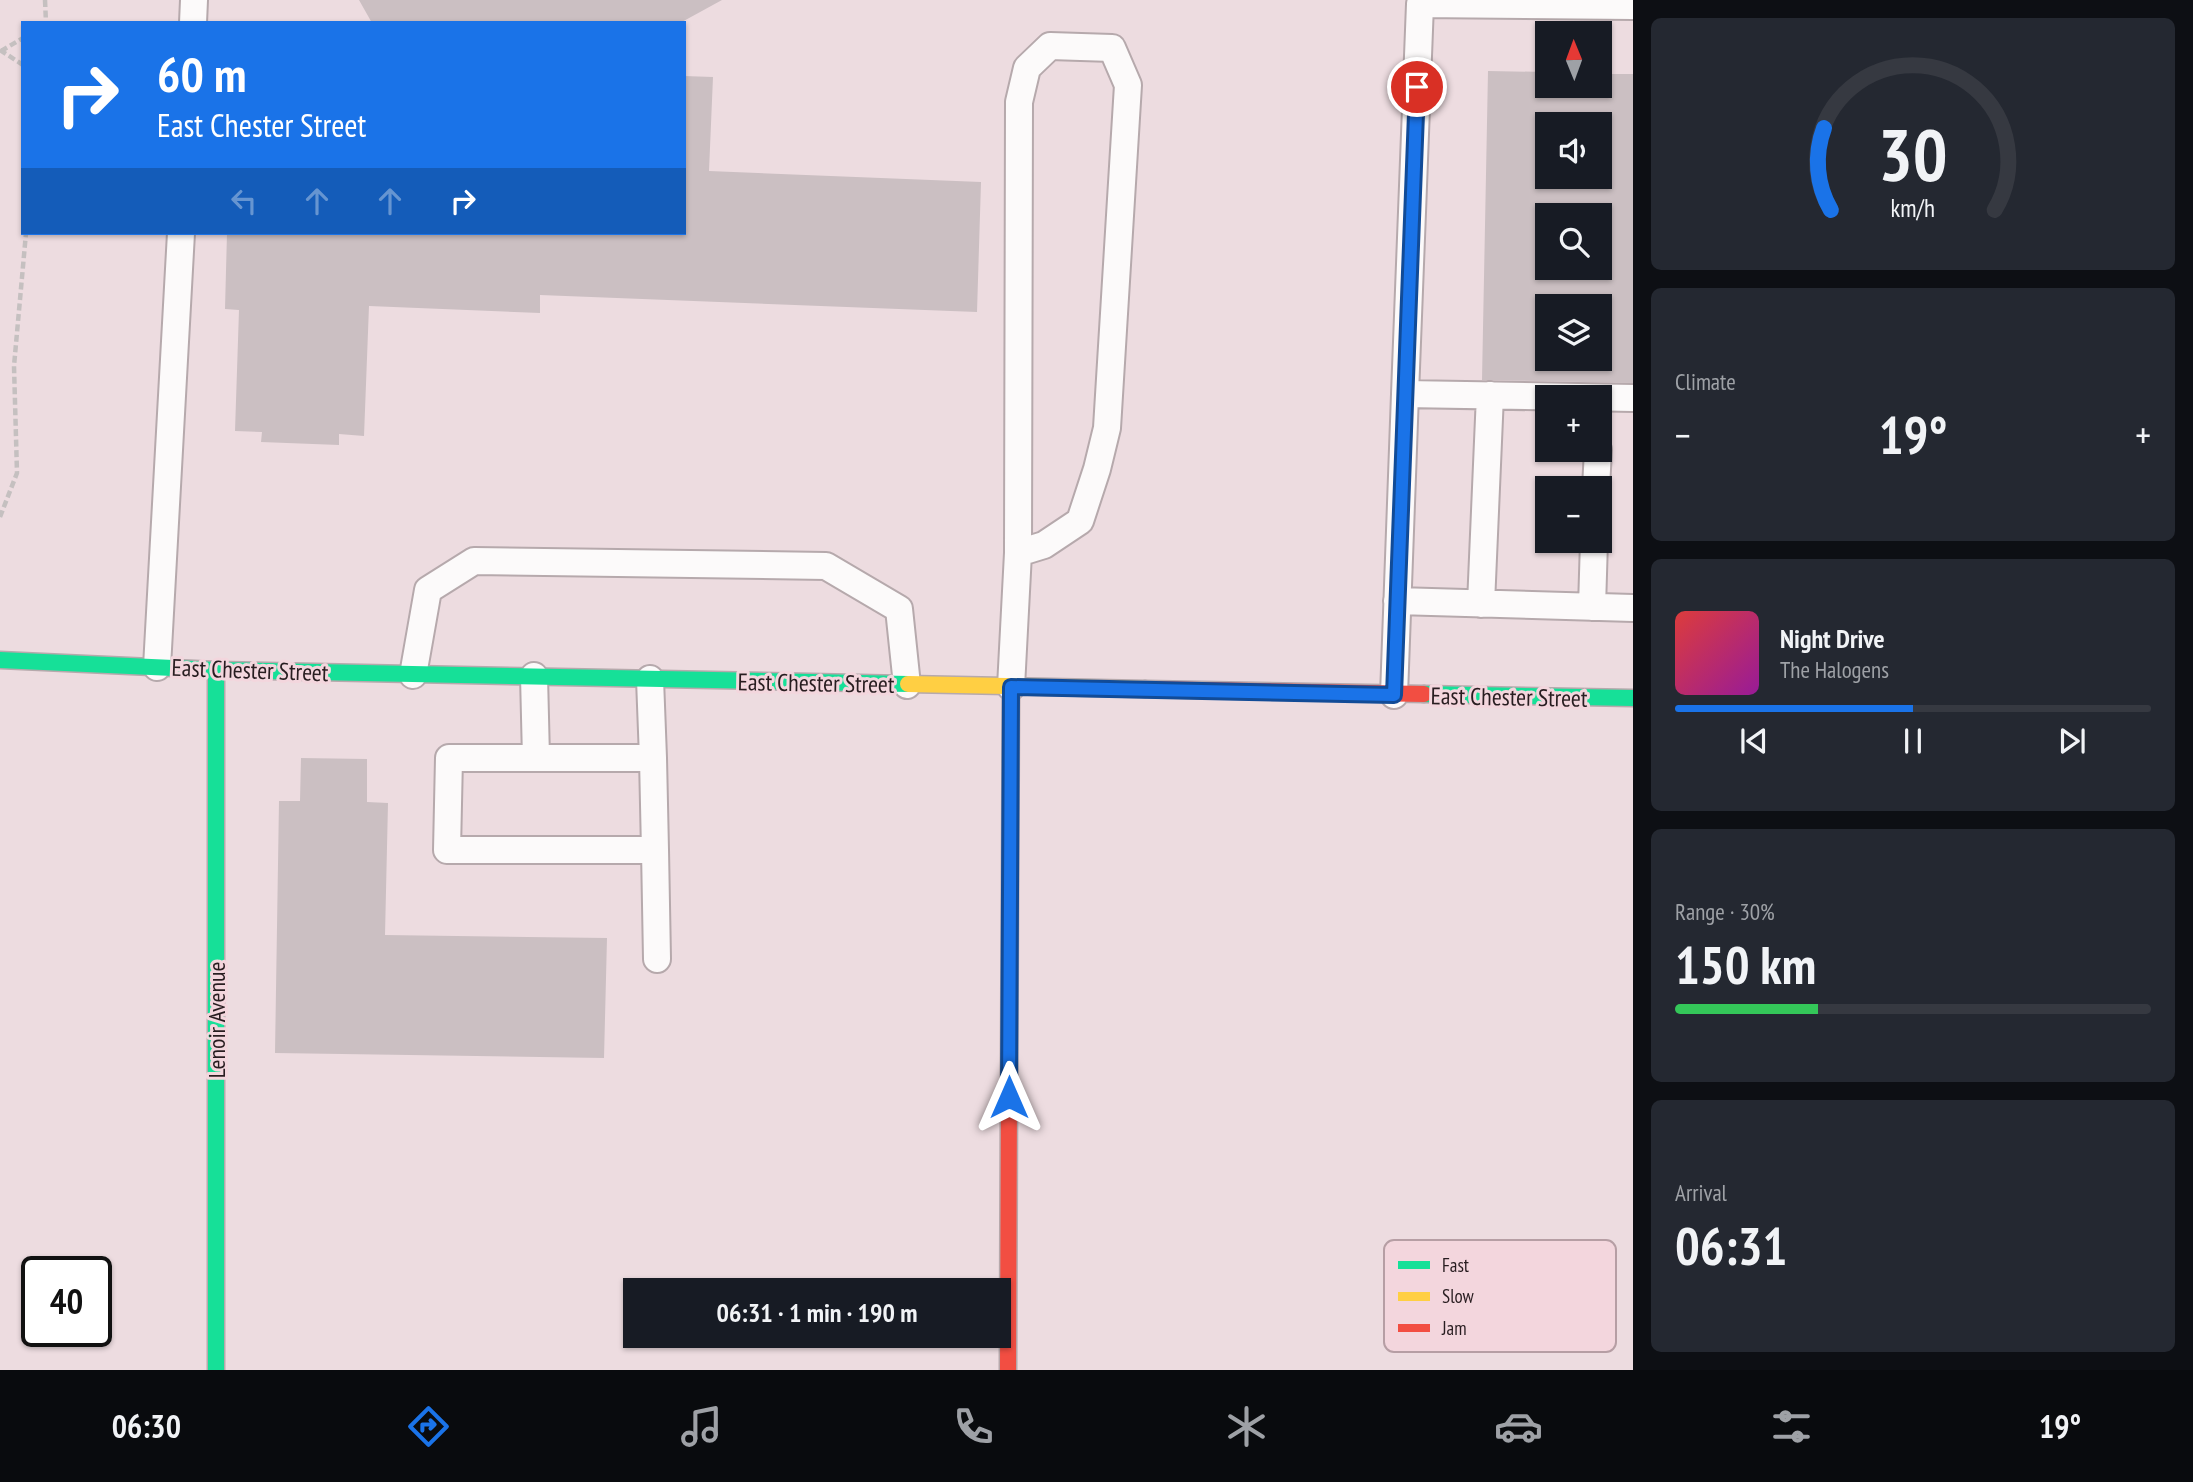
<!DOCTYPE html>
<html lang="en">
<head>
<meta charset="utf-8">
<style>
	:root { --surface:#171b24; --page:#242831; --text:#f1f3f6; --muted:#9ea1a6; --line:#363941; --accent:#1a73e8 }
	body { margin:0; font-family:"PT Sans Narrow",sans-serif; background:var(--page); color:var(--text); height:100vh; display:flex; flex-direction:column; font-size:26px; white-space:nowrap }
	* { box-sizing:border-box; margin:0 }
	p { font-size:23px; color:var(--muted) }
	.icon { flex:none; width:38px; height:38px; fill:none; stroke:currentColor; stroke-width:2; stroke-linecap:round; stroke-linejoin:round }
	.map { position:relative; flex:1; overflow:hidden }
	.sheet { display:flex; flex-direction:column; gap:18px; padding:18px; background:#0d0f14; width:560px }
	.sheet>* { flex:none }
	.hud { position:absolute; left:21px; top:21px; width:665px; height:214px; border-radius:0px; box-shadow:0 2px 5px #0004; background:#1a73e8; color:#fff; overflow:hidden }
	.needle { width:46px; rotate:359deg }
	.controls { position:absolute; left:1535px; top:21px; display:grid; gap:14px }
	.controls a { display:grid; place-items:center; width:77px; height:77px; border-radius:0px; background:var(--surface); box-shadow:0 2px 5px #0004; font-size:35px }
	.speed { position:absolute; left:21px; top:1256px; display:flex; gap:14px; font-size:35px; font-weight:700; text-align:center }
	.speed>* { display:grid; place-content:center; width:91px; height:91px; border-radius:50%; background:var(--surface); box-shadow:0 2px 5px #0004; line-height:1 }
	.speed .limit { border:4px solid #111; border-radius:10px; background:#fff; color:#111 }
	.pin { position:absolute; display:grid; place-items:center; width:60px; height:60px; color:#fff; margin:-30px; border:4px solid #fff; border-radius:50%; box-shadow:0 2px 7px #0007 }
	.me { position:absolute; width:77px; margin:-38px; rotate:0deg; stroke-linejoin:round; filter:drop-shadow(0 0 5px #0008) }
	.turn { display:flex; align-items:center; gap:24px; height:147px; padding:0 21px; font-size:32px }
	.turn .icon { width:91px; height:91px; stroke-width:2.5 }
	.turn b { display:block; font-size:49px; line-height:60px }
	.lanes { display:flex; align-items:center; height:66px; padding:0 21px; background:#0003; justify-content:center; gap:35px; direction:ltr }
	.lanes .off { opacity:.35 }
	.big { font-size:52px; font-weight:700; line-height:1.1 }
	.sheet .widget { flex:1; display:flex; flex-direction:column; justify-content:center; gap:10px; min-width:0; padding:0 24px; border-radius:10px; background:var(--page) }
	.sheet .dial { align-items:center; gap:0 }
	.dial svg { height:182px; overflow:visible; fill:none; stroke:var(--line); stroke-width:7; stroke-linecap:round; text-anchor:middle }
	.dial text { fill:var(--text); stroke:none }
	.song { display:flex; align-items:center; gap:21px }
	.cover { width:84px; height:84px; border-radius:10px; background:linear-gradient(135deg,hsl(0 70% 55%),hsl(300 70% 35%)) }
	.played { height:7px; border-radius:4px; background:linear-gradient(90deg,var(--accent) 50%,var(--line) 50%) }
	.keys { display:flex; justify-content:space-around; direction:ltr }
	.heat { display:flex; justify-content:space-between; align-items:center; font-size:38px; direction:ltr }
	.charge { height:10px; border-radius:5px; background:linear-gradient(90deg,#34c759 30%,var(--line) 0) }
	.trip { position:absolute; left:623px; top:1278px; width:388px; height:70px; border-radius:0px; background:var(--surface); box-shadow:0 2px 5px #0004; font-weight:700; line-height:70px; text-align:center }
	.menu { display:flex; height:112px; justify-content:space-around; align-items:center; background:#090b0e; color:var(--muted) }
	.menu .icon { width:49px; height:49px }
	.menu .on { color:var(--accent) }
	.menu b { font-size:32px; color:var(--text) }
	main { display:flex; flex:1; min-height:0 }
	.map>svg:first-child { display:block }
	.building { fill:#cbbfc2; fill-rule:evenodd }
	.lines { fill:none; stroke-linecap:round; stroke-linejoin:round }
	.lane-casing { stroke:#b6a9ac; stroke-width:30 }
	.fast-casing { stroke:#b6a9ac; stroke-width:19 }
	.slow-casing { stroke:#b6a9ac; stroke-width:19 }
	.jam-casing { stroke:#b6a9ac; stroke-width:19 }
	.path { stroke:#c5c0c0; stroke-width:4.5; stroke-dasharray:7 3.5; stroke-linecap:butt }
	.lane { stroke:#fcfafa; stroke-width:26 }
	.fast { stroke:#16e098; stroke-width:16 }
	.slow { stroke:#ffcf43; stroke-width:16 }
	.jam { stroke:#f24e42; stroke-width:16 }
	.route-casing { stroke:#114b97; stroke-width:18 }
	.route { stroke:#1a73e8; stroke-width:12 }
	.labels { text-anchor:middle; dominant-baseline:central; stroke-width:6; stroke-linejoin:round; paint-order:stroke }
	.street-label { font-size:24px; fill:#281d20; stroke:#f3d6dd }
	.key { fill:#f3d6dd; stroke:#b69ea4; stroke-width:2 }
	.key-label { font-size:19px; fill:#281d20 }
</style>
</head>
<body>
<main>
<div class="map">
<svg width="1633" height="1370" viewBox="0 0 1633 1370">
	<rect width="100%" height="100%" fill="#eddce0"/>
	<!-- building -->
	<path class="building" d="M359,0H722L680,23H372Z
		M1488,71L1547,72V86H1600V74H1633V383L1482,380ZM1547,124H1600V177H1547ZM1547,215H1600V268H1547ZM1547,306H1600V359H1547Z
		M684,76L713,77L709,171L981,182L977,312L540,295V313L369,306L364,436L339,434V445L261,442L262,432L235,431L239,310L225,309L227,233H684Z
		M301,758L367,759V802L388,803L385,935L607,938L604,1058L275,1053L279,801H300Z"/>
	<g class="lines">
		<!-- lane casing -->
		<g class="lane-casing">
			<path id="lane" d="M193,23L194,0
				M1405,394L1420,4L1633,6
				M1596,488L1598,450
				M1397,601L1633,608
				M1481,604L1490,395
				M1592,607L1594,541
				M157,667L181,233
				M413,675L428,590L474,561L826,566L899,609L907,685
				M534,676L536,758H449L447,850H655L653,758H536
				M650,679L653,758
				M1011,687L1018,553L1019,102L1027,68L1050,46L1112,48L1128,85L1107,428L1097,469L1080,521L1044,545L1018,553
				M1394,695L1405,394L1633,398
				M655,850L657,959"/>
		</g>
		<!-- fast casing -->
		<g class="fast-casing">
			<path id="fast" d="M0,660L216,670L908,684
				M216,670V1370
				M1424,694L1633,698"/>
		</g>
		<!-- slow casing -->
		<g class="slow-casing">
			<path id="slow" d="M908,684L1145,689
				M1009,1084L1011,687"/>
		</g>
		<!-- jam casing -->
		<g class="jam-casing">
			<path id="jam" d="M1145,689L1424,694
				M1008,1370L1009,1084"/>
		</g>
		<!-- path -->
		<path class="path" d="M45,0L46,23
			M0,50L23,65
			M1,51L23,38
			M0,517L17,473L14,366L26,233"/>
		<!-- lane -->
		<use href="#lane" class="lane"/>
		<!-- fast -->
		<use href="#fast" class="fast"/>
		<!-- slow -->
		<use href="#slow" class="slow"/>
		<!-- jam -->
		<use href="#jam" class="jam"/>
	</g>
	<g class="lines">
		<!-- route casing -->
		<g class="route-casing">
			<path id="route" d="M1009,1097L1011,687L1394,695L1417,87"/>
		</g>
		<!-- route -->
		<use href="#route" class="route"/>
	</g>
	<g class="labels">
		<!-- street labels -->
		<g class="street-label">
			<text transform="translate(250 670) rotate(2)">East Chester Street</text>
			<text transform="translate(816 683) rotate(1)">East Chester Street</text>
			<text transform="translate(1509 697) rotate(1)">East Chester Street</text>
			<text transform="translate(216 1020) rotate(-90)">Lenoir Avenue</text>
		</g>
	</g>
	<!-- legend -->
	<rect x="1384" y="1240" width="232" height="112" rx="10" class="key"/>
	<rect x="1398" y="1261" width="32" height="8" fill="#16e098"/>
	<rect x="1398" y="1292" width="32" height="9" fill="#ffcf43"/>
	<rect x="1398" y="1324" width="32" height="8" fill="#f24e42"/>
	<g class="key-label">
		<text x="1442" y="1272">Fast</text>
		<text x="1442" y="1303">Slow</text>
		<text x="1442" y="1335">Jam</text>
	</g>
</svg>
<div class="controls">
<a><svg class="needle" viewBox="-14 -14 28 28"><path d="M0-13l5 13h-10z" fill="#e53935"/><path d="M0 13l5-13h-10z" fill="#9ea1a6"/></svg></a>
<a><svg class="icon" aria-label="sound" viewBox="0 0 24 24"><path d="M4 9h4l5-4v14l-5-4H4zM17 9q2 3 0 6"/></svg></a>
<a><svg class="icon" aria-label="search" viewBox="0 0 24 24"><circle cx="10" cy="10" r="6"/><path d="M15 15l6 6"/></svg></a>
<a><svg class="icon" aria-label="layers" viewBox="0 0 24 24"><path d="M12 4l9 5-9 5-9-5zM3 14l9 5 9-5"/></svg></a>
<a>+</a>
<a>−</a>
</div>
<div class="speed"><div class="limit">40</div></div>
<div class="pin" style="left:1417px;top:87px;background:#d93025"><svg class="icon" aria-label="arrive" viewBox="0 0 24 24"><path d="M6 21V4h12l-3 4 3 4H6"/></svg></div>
<svg class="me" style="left:1009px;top:1097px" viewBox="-20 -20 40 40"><path d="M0-17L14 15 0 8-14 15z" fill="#1a73e8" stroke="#fff" stroke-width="4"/></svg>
<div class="trip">06:31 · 1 min · 190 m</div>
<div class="hud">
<div class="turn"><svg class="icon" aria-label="right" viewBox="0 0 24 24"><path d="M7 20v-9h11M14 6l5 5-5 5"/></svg><div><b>60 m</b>East Chester Street</div></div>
<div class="lanes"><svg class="icon off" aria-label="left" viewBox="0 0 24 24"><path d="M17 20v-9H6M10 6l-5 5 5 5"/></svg><svg class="icon off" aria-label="ahead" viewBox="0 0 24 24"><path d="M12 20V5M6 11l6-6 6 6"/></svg><svg class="icon off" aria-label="ahead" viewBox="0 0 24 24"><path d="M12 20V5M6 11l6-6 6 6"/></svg><svg class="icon" aria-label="right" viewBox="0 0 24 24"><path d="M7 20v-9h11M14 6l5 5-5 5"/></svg></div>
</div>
</div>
<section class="sheet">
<div class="widget dial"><svg viewBox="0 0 100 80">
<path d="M14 69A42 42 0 1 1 86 69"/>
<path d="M14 69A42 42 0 0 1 11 33" stroke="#1a73e8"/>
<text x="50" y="56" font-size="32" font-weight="700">30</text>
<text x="50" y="72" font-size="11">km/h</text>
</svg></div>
<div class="widget"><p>Climate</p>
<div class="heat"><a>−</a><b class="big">19°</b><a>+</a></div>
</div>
<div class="widget">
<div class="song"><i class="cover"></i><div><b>Night Drive</b><p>The Halogens</p></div></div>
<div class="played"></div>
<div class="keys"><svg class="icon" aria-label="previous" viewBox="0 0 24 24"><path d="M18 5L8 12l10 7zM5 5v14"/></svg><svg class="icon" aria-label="pause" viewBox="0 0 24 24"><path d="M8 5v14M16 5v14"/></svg><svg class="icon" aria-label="next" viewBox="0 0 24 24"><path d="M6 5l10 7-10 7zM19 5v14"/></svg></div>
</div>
<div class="widget"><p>Range · 30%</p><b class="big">150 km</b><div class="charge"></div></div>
<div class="widget"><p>Arrival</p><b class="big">06:31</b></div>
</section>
</main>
<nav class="menu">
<b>06:30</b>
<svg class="icon on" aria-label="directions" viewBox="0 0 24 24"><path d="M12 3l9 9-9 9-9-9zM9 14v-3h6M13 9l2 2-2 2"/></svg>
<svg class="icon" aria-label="music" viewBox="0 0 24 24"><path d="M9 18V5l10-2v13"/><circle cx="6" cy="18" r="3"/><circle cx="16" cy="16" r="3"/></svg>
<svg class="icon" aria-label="phone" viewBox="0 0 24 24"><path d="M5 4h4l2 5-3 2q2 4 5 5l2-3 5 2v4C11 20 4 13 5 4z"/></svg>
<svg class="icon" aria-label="climate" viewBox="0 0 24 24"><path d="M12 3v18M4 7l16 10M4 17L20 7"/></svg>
<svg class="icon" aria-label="car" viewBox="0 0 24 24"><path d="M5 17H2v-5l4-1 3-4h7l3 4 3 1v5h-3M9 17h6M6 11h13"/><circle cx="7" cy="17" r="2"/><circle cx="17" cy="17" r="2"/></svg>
<svg class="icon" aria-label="filters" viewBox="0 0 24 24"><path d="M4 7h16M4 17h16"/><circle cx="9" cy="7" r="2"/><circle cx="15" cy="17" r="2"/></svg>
<b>19°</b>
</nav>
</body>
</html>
